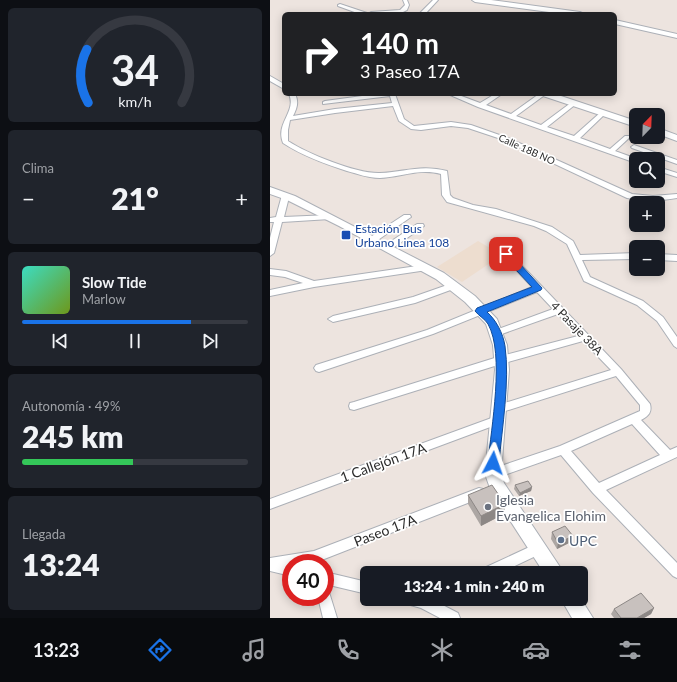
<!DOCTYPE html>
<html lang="es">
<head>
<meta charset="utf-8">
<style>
	:root { --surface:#171b24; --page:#20242c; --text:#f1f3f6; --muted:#9ea1a6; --line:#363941; --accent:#1a73e8 }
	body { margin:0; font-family:Lato,sans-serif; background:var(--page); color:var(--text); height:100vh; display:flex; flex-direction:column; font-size:15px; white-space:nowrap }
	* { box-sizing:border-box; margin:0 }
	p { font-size:13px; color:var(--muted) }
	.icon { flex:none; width:22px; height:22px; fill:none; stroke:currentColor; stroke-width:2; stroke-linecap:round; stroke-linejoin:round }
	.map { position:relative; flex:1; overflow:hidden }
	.side { display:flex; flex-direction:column; gap:8px; padding:8px; background:#0d0f14; width:270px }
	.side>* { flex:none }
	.guide { position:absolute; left:12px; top:12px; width:335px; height:84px; border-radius:6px; box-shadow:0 2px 10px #0003; background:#202124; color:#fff; overflow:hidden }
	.needle { width:26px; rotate:23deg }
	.tools { position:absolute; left:359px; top:108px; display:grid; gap:8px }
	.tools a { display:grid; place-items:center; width:36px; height:36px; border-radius:6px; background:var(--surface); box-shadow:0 2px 10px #0003; font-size:20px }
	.speed { position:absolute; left:12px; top:554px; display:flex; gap:8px; font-size:20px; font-weight:700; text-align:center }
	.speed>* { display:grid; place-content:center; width:52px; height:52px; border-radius:50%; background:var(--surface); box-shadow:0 2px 10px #0003; line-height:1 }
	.speed .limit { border:6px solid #d22; background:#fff; color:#111 }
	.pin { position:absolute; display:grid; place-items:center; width:34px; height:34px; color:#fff; margin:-17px; border-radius:8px; box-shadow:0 2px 6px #0006 }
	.me { position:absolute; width:44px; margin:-22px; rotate:4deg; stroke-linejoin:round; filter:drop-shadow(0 0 3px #0008) }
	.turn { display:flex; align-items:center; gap:14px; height:84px; padding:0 12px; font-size:18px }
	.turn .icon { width:52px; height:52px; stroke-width:2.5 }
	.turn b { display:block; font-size:28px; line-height:34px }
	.big { font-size:30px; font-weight:800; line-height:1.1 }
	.side .card { flex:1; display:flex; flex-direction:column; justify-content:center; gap:6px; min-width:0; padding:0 14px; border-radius:6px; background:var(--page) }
	.side .dial { align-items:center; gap:0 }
	.dial svg { height:104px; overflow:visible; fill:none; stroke:var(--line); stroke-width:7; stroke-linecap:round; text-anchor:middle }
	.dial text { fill:var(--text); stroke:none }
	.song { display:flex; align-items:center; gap:12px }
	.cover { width:48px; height:48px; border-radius:6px; background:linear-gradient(135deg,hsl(170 70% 55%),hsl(80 70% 35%)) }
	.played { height:4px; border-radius:2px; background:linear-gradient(90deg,var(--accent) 75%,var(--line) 75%) }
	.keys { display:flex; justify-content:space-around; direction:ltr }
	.heat { display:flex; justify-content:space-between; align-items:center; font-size:22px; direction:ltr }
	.charge { height:6px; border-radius:3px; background:linear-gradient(90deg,#34c759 49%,var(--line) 0) }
	.trip { position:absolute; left:90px; top:566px; width:228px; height:40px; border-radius:6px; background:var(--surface); box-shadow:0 2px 10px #0003; font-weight:800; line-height:40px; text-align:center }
	.dock { display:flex; height:64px; justify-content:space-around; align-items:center; background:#090b0e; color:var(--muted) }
	.dock .icon { width:28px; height:28px }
	.dock .selected { color:var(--accent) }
	.dock b { font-size:18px; color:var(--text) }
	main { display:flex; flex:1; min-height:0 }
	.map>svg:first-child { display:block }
	.education { fill:#edddcf }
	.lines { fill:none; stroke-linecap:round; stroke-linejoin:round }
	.street-casing { stroke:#acb0b7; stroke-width:2 }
	.secondary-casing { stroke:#acb0b7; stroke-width:2 }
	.street { fill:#fff; fill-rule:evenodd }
	.secondary { fill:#fff; fill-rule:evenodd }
	.wall { fill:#aca6a3 }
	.shaded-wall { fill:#8c8785 }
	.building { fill:#c8c1be; stroke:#8c8785 }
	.route { fill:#1a73e8; stroke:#114b97 }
	.transit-dot { fill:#1a4fb4; stroke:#fff; stroke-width:1.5 }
	.worship-dot { fill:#6b7280; stroke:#fff; stroke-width:1.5 }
	.service-dot { fill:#5c6f8a; stroke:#fff; stroke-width:1.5 }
	.labels { text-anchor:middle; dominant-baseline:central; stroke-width:3.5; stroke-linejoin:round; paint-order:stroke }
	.far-street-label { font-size:10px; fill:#2c2c2c; stroke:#fff }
	.transit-label { font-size:12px; fill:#164399; stroke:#fff; text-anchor:start }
	.street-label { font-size:12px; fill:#2c2c2c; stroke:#fff }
	.near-street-label { font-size:14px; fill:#2c2c2c; stroke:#fff }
	.near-worship-label { font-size:14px; fill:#5b616d; stroke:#fff; text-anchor:start }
	.near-service-label { font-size:14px; fill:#4e5e75; stroke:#fff; text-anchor:start }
</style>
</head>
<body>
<main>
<section class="side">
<div class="card dial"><svg viewBox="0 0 100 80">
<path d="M14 69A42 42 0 1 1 86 69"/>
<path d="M14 69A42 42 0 0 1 13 28" stroke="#1a73e8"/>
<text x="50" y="56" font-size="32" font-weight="700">34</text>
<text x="50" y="72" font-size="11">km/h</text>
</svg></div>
<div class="card"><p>Clima</p>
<div class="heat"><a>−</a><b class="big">21°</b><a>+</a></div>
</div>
<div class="card">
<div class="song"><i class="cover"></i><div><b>Slow Tide</b><p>Marlow</p></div></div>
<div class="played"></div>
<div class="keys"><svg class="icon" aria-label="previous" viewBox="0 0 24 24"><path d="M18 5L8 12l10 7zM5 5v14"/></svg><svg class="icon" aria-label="pause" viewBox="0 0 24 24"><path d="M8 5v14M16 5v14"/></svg><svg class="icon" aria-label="next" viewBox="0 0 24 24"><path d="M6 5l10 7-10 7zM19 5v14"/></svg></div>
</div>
<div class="card"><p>Autonomía · 49%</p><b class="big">245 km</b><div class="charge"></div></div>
<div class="card"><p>Llegada</p><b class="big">13:24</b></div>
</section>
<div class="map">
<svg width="407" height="618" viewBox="0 0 407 618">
	<rect width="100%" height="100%" fill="#ede4df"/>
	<!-- education -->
	<path class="education" d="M208,241L232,255L192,282L167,267Z"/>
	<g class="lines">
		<!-- street casing -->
		<g class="street-casing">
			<path id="street" d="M133,0H137L139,5L137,10L133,12L98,14L101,12L130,10L135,5Z
				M163,0H168L155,14H149Z
				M70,4L97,13L98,14H90L68,6V5Z
				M0,76L14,84V89L0,81Z
				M19,94H25C29,102 27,108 23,116L65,109L122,103L120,96L53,104V102L55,101L107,94H125L134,119L144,126L181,122L201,125L238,138L362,194L383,196L407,194V198C390,201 374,201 357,198L234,140L198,128L181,126L151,130L141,129L129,121L123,106L65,113L20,120L18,130V141C38,154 87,174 110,173C134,172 152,164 177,171L180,195L183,198L203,205L226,209L282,227L303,241L310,255L366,253V259L312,260L320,277L373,301L393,317L407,337V348L404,346L387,321L367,305L314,281L297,244L276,231L264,226L177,202L172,195L171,174C150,168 131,177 110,178C98,178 88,174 77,171C55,164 33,156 13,143C5,123 27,112 19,94Z
				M178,94H186L210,103L225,94H232L216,105L241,114L269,94H276L246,116L271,125L302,102H306V104L277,127L304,136L331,112H335V114L310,138L340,149L355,136H359V138L345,151L367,159L366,163L208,107Z
				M364,145L407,160V164L362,148L361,147Z
				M388,167L407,173V177L388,171Z
				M12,195H18L19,197L14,217L60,215L64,217L60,219L12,222L4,253L0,256V238L4,222H0V218L6,217Z
				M134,215H140L141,217L105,242H99L98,240L99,238Z
				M147,224H153L154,226L120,250H114L113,248L114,246Z
				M236,251L239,252L351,369L380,404C382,412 379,416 371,420L400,450L407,447V457L336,490L407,563V578L403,576L323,493L291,455L223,479L219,478L217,474L219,470L290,446L370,411V405L346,376L229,413L225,412L224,409L225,406L341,370L313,341L231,364L84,410L80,409L79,406L80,403L84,402L231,356L308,336L288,314L229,335H223L221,333L223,331L283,309L267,292L163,334L49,372L46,371L44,368L46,365L157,330L262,287L233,256L232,254L233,252ZM362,424L390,455L329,483L301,451Z
				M388,254L407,255V261L388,260Z
				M154,265L157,266L158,268L157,270L44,287L0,296V290L33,283L15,277L0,275V269L16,271L44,281Z
				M183,283L186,284L187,286L186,288L145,303L63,322L58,319L63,316L143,297Z
				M227,416L231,417L232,420L231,423L0,509V499Z
				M209,488L213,489L215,493L213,497L44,563H21V576L0,571V558L44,551Z
				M268,543L272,545L274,549L272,553L230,573H210L212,569Z
				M55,572L97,582V594L55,584Z
				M55,591L59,592L67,618H53L48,597H55Z
				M136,599H161L188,613L190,618H170L151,608L137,604Z"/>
		</g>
		<!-- secondary casing -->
		<g class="secondary-casing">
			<path id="secondary" d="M202,0H221L310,12L314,14H294L205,2Z
				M345,20L407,34V38L345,24Z
				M272,94H285L366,121V127L273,96Z
				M388,128L407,135V141L388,134Z
				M0,187L25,196L174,273L205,296L227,319L237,345L239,370L231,474L234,483L290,567L293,573H274L221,491L215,474L225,370L223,345L216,324L195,302L166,279L69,226L17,200L0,194Z
				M291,599H311L323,618H302Z"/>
		</g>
		<!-- street -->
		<use href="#street" class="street"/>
		<!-- secondary -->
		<use href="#secondary" class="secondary"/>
	</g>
	<!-- wall -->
	<path class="wall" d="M245,485L262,487L261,491L249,496L244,489Z
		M198,495L235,504L234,514L211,526L198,504Z
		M282,532L303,536L301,542L287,549L281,539Z
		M384,608L381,614L374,618H344L341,614L344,609Z"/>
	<!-- shaded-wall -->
	<path class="shaded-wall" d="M262,487L261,491L249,496L250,493Z
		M235,504L234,514L211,526V516Z
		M303,536L301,542L287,549L288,543Z
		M384,608L381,614L374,618H367Z"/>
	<!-- building -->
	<path class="building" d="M258,481L262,487L250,493L245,485Z
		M222,485L235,504L211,516L198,495Z
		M295,526L303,536L288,543L282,532Z
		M371,593L384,608L367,618H351L344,609Z"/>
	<!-- route -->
	<path class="route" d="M236,251L239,252L272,288L271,290L217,312C226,320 233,333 235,346C240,381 232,428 229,463L227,467L223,468L219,467L218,463C221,428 235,354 218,324C215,319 209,316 205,311L207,308L262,287L233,256L232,254L233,252Z"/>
	<!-- markers -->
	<rect class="transit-dot" x="71" y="230" width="10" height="10" rx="2"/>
	<circle class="worship-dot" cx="218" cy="507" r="4"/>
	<circle class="service-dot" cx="291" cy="540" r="4"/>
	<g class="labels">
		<!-- far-street labels -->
		<g class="far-street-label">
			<text transform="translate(257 149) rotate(24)">Calle 18B NO</text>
		</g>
		<!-- transit labels -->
		<g class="transit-label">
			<text x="85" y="228">Estación Bus<tspan x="85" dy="14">Urbano Linea 108</tspan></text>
		</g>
		<!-- street labels -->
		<g class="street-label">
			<text transform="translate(307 328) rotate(46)">4 Pasaje 38A</text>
		</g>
		<!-- near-street labels -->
		<g class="near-street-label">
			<text transform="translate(113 462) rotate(-20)">1 Callejón 17A</text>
			<text transform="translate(115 530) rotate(-21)">Paseo 17A</text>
		</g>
		<!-- near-worship labels -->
		<g class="near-worship-label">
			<text x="226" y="499">Iglesia<tspan x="226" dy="16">Evangelica Elohim</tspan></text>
		</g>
		<!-- near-service labels -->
		<g class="near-service-label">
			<text x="299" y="540">UPC</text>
		</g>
	</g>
</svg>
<div class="tools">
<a><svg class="needle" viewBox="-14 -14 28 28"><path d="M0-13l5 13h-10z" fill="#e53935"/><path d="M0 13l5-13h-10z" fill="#9ea1a6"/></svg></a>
<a><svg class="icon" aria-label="search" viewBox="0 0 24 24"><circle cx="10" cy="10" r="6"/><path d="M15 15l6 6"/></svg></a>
<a>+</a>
<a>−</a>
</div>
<div class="speed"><div class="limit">40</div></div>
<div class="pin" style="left:236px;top:254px;background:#d93025"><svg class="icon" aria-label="arrive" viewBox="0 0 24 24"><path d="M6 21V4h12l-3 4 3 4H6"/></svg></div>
<svg class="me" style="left:223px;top:463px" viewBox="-20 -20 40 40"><path d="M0-17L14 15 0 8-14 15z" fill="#1a73e8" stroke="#fff" stroke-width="4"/></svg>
<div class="trip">13:24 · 1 min · 240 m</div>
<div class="guide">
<div class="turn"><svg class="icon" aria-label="right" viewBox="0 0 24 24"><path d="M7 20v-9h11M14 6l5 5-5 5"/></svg><div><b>140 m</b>3 Paseo 17A</div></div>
</div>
</div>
</main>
<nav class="dock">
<b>13:23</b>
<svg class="icon selected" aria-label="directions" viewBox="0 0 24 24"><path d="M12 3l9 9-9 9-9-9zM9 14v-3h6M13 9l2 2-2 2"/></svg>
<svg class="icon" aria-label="music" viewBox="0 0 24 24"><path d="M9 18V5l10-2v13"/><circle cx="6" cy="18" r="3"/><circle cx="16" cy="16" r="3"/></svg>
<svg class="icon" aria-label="phone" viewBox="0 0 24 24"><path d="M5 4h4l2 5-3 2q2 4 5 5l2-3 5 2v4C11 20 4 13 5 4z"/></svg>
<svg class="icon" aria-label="climate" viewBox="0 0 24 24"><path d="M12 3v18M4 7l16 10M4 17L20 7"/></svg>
<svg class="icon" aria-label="car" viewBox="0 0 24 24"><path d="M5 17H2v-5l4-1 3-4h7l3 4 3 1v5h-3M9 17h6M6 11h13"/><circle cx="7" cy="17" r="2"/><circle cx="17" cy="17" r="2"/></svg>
<svg class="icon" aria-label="filters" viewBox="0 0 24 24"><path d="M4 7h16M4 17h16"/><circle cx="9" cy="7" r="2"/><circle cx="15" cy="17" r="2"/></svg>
</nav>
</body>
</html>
